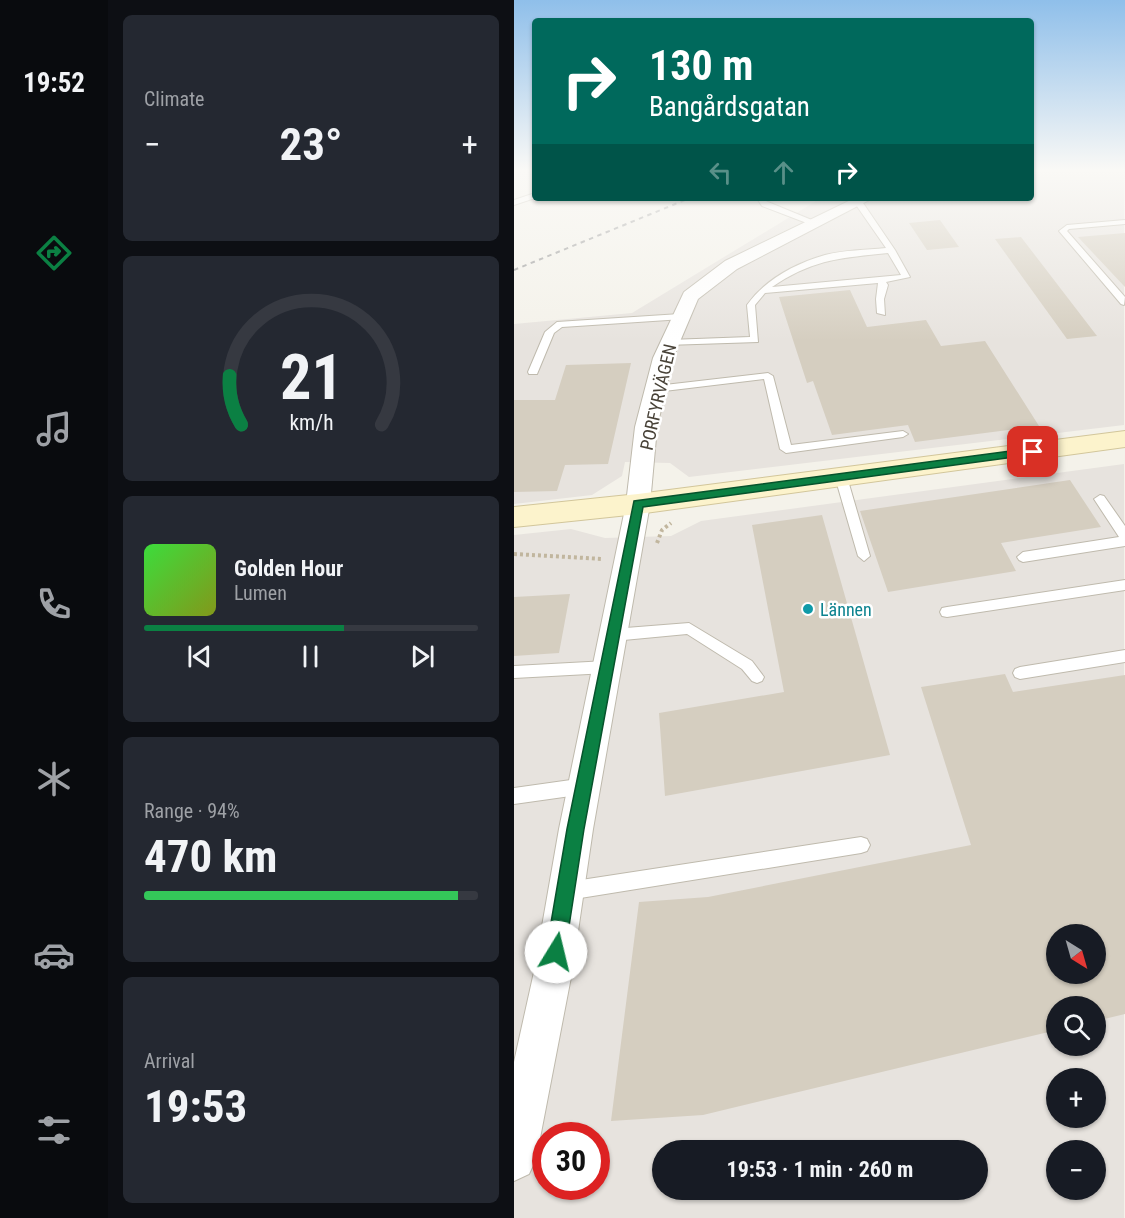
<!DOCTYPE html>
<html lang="en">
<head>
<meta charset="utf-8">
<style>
	:root { --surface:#171b24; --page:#242831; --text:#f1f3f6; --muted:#9ea1a6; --line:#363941; --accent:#0b8043 }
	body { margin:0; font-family:"Roboto Condensed",sans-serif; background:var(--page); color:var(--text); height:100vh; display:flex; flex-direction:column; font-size:22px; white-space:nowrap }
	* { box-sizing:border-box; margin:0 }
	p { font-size:20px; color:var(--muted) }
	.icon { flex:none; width:33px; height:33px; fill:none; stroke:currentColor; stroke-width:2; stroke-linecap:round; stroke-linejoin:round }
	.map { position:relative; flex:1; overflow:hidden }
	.drawer { display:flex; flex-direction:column; gap:15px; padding:15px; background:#0d0f14; width:406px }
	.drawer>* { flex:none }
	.top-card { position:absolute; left:18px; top:18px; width:502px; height:183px; border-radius:6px; box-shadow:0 2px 4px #0004; background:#00695c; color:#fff; overflow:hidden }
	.needle { width:39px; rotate:143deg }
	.fabs { position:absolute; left:532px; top:924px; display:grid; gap:12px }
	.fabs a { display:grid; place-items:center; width:60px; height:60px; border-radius:50%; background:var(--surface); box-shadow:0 2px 4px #0004; font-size:30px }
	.speed { position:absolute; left:18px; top:1122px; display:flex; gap:12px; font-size:30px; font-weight:700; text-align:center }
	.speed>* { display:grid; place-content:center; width:78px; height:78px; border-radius:50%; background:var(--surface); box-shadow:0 2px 4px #0004; line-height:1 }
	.speed .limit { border:9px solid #d22; background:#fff; color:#111 }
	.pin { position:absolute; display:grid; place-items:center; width:51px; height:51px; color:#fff; margin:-26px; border-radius:12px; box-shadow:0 3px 9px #0006 }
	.me { position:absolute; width:66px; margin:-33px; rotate:9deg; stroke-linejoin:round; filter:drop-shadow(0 0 4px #0008) }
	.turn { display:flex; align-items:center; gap:21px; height:126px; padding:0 18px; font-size:27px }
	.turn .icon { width:78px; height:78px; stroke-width:2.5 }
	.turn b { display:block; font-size:42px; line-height:51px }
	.lanes { display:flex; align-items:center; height:57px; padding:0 18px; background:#0003; justify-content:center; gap:30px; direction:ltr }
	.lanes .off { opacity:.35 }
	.big { font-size:45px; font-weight:700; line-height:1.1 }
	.drawer .tile { flex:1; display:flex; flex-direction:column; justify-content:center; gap:9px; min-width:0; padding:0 21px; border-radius:9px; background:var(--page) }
	.drawer .dial { align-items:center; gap:0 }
	.dial svg { height:156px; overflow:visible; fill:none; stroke:var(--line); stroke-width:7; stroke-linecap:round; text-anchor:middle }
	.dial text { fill:var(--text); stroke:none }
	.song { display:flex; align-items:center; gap:18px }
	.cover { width:72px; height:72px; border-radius:9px; background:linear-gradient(135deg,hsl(120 70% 55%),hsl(70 70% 35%)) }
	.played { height:6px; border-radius:3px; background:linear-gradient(90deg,var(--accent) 60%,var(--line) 60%) }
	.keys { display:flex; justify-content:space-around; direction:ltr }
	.heat { display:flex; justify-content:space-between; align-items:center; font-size:33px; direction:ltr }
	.charge { height:9px; border-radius:4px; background:linear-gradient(90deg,#34c759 94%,var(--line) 0) }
	.trip { position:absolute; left:138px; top:1140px; width:336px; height:60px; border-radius:30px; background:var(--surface); box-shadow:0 2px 4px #0004; font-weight:700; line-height:60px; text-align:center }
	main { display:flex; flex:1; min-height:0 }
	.menu { display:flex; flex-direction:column; width:108px; justify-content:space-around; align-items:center; background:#090b0e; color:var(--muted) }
	.menu .icon { width:42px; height:42px }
	.menu .on { color:var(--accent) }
	.menu b { font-size:27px; color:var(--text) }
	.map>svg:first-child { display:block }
	.industrial { fill:#e7e3de; fill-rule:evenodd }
	.building { fill:#d5cec0; fill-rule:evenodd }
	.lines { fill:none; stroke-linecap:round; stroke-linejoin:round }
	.service-casing { stroke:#bfbaad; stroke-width:2 }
	.minor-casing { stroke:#bfbaad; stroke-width:2 }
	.secondary-casing { stroke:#d2c69b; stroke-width:2 }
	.path { stroke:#c1b69e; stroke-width:4; stroke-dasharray:3 3; stroke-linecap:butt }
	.service { fill:#fff; fill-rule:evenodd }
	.minor { fill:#fff; fill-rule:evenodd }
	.secondary { fill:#fcf3cc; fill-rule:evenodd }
	.rail { stroke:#989898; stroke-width:2; stroke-dasharray:4.5 4.5; stroke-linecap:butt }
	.route { fill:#0b8043; stroke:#07532c; stroke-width:1.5 }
	.culture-dot { fill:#0f9aa8; stroke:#fff; stroke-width:2 }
	.labels { text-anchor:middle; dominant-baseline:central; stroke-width:5; stroke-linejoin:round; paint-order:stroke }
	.street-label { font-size:18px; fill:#484238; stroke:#fff }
	.culture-label { font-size:18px; fill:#0d838f; stroke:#fff; text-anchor:start }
</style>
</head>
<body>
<main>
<nav class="menu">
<b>19:52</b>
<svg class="icon on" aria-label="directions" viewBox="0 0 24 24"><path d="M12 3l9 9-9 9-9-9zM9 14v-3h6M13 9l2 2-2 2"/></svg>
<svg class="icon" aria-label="music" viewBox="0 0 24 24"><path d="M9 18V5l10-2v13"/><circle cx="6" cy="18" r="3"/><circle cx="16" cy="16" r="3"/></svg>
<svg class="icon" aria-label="phone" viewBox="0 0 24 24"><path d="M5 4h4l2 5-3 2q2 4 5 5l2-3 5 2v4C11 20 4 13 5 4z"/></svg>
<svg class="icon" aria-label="climate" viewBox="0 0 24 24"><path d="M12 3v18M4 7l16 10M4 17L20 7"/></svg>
<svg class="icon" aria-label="car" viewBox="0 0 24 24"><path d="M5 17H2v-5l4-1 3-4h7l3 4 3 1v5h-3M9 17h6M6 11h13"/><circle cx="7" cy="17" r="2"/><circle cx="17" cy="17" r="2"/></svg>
<svg class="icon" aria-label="filters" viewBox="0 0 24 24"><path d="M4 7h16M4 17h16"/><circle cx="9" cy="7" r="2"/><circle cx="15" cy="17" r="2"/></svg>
</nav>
<section class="drawer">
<div class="tile"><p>Climate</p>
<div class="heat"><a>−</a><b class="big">23°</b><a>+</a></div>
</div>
<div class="tile dial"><svg viewBox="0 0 100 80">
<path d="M14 69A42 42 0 1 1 86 69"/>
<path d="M14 69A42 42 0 0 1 8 44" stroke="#0b8043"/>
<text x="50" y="56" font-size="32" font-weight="700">21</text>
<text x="50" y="72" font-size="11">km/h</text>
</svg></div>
<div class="tile">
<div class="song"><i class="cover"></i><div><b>Golden Hour</b><p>Lumen</p></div></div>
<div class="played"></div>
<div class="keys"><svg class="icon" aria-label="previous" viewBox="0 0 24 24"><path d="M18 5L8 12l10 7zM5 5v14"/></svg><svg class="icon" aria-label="pause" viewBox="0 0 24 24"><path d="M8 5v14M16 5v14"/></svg><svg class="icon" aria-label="next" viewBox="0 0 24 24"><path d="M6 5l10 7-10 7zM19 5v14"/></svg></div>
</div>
<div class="tile"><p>Range · 94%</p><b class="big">470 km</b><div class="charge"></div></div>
<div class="tile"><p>Arrival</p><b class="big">19:53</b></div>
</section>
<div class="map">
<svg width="611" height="1218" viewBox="0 0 611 1218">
	<rect width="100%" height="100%" fill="#f4f2ea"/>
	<!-- industrial -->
	<path class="industrial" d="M518,171H610V425L175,477L156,463L111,462L108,476L78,495L0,504V324L118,313L307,198H518Z
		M610,464V1218H0V535L57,529L91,538L157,536L187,521ZM543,934H582V974H543ZM543,1006H582V1046H543ZM543,1078H582V1118H543ZM32,1136H82V1186H32ZM148,1150H464V1190H148ZM543,1150H582V1190H543Z"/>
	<!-- building -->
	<path class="building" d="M426,220L445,247L413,250L395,223Z
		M611,233V287L564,237Z
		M507,237L583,336L553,339L481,239Z
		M336,290L353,327L412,320L427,346L471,341L525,426L401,442L394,425L318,435L299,381L293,383L265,297Z
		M117,363L94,464L51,465L43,491L0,492V400H41L52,365Z
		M556,480L587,527L487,543L502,571L374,592L346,511Z
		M308,515L376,755L151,796L145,713L270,692L238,525Z
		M56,594L45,653L0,656V597Z
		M491,674L499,692L611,675V1014L582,1021V1006H543V1030L189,1115L97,1121L125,902L194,897L457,845L407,687ZM543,934H582V974H543Z"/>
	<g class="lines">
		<!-- service casing -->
		<g class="service-casing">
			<path id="service" d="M21,193V198L0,205V200Z
				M246,198H256L252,201L254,202L305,223L298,225L248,206L244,200Z
				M344,200H347L381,250L396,277L372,282L374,285L370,299L371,315L363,313L362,299L364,283L251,293L241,305L244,342L152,345V341L155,340L236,337L233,305C251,280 280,264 311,255C330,250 352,250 372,248L340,202ZM374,253L387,275L258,287C299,259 327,258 374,253Z
				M611,220V224L555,229L553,231L611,297L610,305L607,304L545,231L553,225Z
				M166,314L171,317L169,319L48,327L40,333L23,374H15L14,372L31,332L43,322Z
				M254,373L259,376L277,445L389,431L394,434L389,437L272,453L266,449L250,379L142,392L137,389L142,386Z
				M327,473L333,477L356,556L350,561L344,556L321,477Z
				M586,495L590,496L611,526V546L509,562L505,560L503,557L509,552L605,537L580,499Z
				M611,580V590L433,617L428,616L426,612L428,608L433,607Z
				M175,623L238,661L250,677L248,681L243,683L238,681L228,669L173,634L99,641L94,639L92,635L94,631L99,629Z
				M611,650V662L506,679L501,677L499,673L501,669L506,667Z
				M93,661L98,663L100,667L98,671L93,673L0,678V666Z
				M71,778L77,781L79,786L77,791L71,794L0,804V788Z
				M347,837L353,839L356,845L353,851L347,853L54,900L48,897L45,891L48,885L54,882Z"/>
		</g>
		<!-- minor casing -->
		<g class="minor-casing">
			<path id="minor" d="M341,198H359L223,269L184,299L159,358L143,427L136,504L79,829L58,972L22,1159L15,1174L0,1181V1062L20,972L45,829L112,504L121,427L139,358L170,292L211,261Z"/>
		</g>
		<!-- secondary casing -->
		<g class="secondary-casing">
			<path id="secondary" d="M611,431V447L124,514L0,527V507L124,494Z"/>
		</g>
		<!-- path -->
		<path class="path" d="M143,543L148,530L157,523
			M0,554L89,559"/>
		<!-- service -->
		<use href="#service" class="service"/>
		<!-- minor -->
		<use href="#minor" class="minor"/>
		<!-- secondary -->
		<use href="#secondary" class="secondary"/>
		<!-- rail -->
		<path class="rail" d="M0,270L176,198"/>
	</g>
	<!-- sky -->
	<linearGradient id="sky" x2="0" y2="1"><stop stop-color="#8fbfea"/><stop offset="0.5" stop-color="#faf9f6"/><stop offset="1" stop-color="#faf9f6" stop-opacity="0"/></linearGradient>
	<rect width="611" height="341" fill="url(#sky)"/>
	<!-- route -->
	<path class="route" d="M519,448L523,449V454L129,507L70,829L51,952L49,959L42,961L35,959L32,952L53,829L120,501Z"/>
	<!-- markers -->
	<circle class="culture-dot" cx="294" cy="609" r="6"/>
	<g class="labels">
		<!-- street labels -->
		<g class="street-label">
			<text transform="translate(144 397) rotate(-77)">PORFYRVÄGEN</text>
		</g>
		<!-- culture labels -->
		<g class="culture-label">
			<text x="306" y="609">Lännen</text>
		</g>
	</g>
</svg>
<div class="fabs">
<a><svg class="needle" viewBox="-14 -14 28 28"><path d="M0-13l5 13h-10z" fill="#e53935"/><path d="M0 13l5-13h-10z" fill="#9ea1a6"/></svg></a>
<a><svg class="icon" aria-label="search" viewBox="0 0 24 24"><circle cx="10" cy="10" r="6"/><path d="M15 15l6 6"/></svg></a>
<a>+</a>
<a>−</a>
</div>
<div class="speed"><div class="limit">30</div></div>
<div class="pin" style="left:519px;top:452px;background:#d93025"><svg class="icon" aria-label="arrive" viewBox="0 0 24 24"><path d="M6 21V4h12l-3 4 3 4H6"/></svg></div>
<svg class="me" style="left:42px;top:952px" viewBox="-20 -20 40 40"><circle r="19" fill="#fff"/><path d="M0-13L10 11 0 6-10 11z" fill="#0b8043"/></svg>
<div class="trip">19:53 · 1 min · 260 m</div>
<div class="top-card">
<div class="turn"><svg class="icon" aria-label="right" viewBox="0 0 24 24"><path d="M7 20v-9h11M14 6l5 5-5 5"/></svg><div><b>130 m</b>Bangårdsgatan</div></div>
<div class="lanes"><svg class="icon off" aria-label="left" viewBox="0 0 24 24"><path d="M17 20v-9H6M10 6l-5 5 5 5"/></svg><svg class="icon off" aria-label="ahead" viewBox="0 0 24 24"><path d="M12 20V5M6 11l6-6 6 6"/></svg><svg class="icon" aria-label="right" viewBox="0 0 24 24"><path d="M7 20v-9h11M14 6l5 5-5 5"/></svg></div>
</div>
</div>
</main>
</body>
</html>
